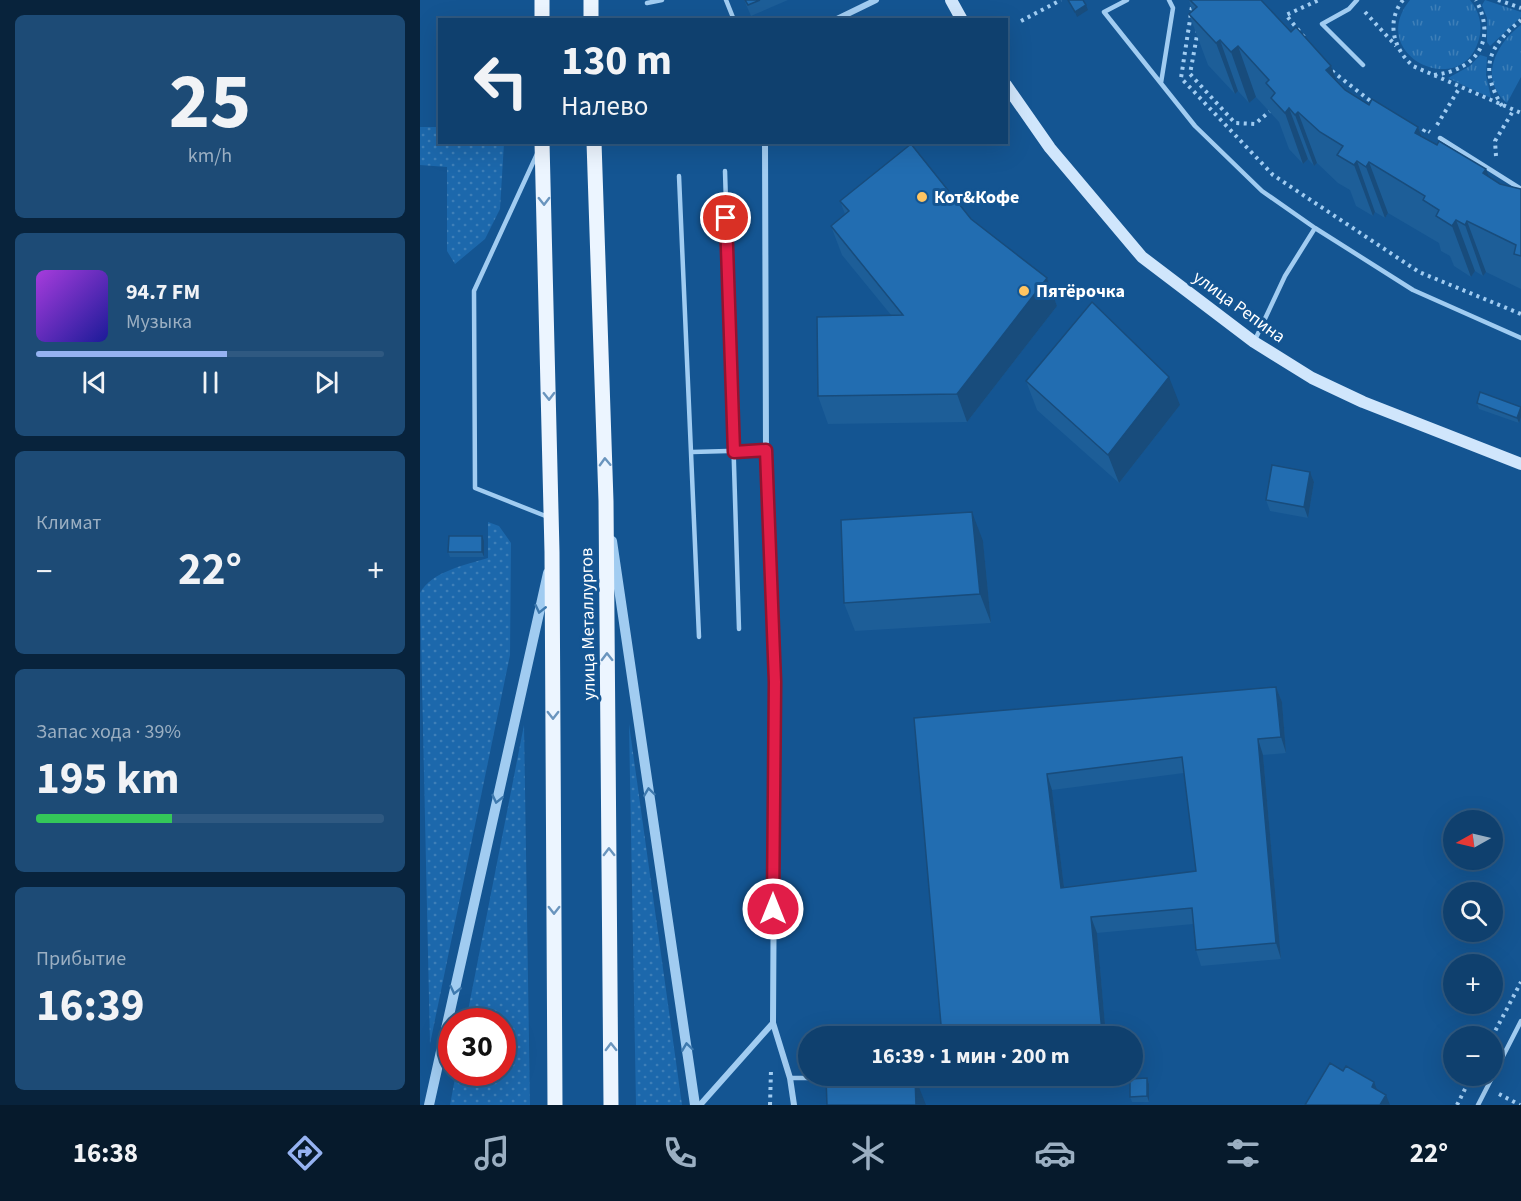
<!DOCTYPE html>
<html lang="ru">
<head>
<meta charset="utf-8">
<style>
	:root { --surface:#0f406e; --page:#1d4b76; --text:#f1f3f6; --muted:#9bafc2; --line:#2f5981; --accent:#95b2f1 }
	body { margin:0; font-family:"Source Sans 3",sans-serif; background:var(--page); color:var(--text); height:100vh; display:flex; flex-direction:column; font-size:22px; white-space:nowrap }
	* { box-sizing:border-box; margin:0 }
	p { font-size:20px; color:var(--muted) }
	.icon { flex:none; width:33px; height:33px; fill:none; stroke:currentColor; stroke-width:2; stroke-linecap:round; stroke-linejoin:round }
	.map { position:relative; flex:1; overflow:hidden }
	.sheet { display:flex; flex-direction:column; gap:15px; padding:15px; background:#08233c; width:420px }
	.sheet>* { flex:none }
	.banner { position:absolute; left:18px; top:18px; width:570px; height:126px; border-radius:0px; box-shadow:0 6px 24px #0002,0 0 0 2px var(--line); background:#0f406e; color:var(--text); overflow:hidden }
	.needle { width:39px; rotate:262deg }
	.controls { position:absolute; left:1023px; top:810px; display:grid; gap:12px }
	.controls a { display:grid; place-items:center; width:60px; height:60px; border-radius:50%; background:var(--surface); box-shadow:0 6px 24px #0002,0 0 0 2px var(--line); font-size:30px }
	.speed { position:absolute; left:18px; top:1008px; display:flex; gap:12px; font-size:30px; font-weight:700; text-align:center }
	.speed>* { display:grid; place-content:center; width:78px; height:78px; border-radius:50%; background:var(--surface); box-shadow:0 6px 24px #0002,0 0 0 2px var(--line); line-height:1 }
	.speed .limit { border:9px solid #d22; background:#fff; color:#111 }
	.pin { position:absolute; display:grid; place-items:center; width:51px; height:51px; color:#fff; margin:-26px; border:3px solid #fff; border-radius:50%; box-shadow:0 2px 6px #0007 }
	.me { position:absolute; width:66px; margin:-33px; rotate:0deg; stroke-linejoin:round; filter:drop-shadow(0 0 4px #0008) }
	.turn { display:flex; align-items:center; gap:21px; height:126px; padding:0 24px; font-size:27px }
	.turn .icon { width:78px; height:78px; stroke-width:2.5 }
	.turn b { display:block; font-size:42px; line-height:51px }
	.big { font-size:45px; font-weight:700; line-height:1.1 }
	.sheet .widget { flex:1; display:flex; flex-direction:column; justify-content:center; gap:9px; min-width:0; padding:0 21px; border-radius:9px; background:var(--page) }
	.sheet .dial { align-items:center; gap:0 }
	.dial b { font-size:78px; line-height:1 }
	.song { display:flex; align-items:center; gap:18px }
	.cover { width:72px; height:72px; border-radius:9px; background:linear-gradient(135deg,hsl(280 70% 55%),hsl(240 70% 35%)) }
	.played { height:6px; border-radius:3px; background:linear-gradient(90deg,var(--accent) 55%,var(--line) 55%) }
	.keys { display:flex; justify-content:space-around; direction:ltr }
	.heat { display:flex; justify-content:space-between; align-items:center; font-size:33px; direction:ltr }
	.charge { height:9px; border-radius:4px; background:linear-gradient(90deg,#34c759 39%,var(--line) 0) }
	.trip { position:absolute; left:378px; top:1026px; width:345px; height:60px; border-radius:30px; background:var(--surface); box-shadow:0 6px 24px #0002,0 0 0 2px var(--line); font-weight:700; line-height:60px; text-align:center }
	.menu { display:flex; height:96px; justify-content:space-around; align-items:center; background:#061a2c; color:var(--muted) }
	.menu .icon { width:42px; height:42px }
	.menu .active { color:var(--accent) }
	.menu b { font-size:27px; color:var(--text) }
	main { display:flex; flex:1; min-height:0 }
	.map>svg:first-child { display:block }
	.grass { fill:url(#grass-dots) }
	.park { fill:url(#park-tufts) }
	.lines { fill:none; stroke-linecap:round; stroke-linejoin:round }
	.path { stroke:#a1ccf1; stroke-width:4; stroke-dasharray:3 4.5; stroke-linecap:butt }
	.service { stroke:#a1ccf1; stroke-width:4.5 }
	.minor { stroke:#a1ccf1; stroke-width:6 }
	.tertiary { stroke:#a1ccf1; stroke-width:10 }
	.secondary { stroke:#d0e6fc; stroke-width:12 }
	.primary { stroke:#ecf5ff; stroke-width:15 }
	.wall { fill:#1d5e98; fill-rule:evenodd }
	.shaded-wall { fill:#184c7c }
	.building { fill:#226db1; stroke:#184c7c; stroke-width:1.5; fill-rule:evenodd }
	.oneway { stroke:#6a95be }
	.oneway2 { stroke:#3e79ae }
	.route-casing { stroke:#92132f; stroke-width:15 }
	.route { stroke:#e11d48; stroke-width:10 }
	.poi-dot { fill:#ffc562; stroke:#145592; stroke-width:2 }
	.labels { text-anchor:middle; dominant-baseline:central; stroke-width:6; stroke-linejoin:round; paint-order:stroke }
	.poi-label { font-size:18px; font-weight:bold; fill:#fff; stroke:#145592; text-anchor:start }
	.street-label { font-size:18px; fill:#fff; stroke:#145592 }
</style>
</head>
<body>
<main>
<section class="sheet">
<div class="widget dial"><b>25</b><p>km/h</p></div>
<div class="widget">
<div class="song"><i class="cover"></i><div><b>94.7 FM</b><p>Музыка</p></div></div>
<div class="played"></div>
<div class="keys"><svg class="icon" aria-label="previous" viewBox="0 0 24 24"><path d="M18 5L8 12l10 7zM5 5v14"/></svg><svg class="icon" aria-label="pause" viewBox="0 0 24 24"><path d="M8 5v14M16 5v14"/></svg><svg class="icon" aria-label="next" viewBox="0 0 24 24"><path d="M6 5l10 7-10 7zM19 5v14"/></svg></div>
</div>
<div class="widget"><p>Климат</p>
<div class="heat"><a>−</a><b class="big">22°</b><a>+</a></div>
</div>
<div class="widget"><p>Запас хода · 39%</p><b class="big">195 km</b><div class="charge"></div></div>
<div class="widget"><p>Прибытие</p><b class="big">16:39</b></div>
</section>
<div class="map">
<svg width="1101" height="1105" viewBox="0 0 1101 1105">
	<defs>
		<pattern id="grass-dots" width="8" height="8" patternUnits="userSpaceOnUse" patternTransform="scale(1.5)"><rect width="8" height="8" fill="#1c68ac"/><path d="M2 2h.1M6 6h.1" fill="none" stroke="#3e7fb8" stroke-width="1.8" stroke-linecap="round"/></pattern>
		<pattern id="park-tufts" width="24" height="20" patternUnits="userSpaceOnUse" patternTransform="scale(1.5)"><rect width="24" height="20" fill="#1c68ac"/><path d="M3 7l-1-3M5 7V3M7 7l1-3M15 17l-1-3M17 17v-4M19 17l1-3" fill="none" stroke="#3e7fb8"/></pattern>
	</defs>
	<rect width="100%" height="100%" fill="#145592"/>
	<!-- grass -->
	<path class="grass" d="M0,127H19L20,142L84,143L80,209L65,239L35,264L27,251V167L0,165Z
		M68,522L79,526L91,543L90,655L10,1044L0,593C12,571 46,565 68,558Z
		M209,724L262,1105H216Z
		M104,725L110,1105H30L36,1073L82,1072V1022L46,1021Z"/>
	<!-- park -->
	<path class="park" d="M990,0H1050C1059,11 1063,25 1059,39C1042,102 945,55 990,0Z
		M1065,0L1101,12V17L1070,46L1067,42V18L1062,5Z
		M1101,25V77L1087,103C1058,78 1076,44 1101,25Z
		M1060,55L1067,57L1066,75L1071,98L1028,78L1050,66Z"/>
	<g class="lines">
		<!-- path -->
		<path class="path" d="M773,0L761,78L853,175L999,272L1101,314
			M983,0C966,21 973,49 993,66L1101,113
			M1078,0L1101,8
			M945,12L976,46
			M601,21L641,0
			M778,30L770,74L815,123L835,124L850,111
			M884,37L866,15L899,0
			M912,71L953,103
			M1014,75C1057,70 1077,40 1056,0
			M1082,106C1059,68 1068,47 1101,20
			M1017,125L1040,87
			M999,138L1005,129L1010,132
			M1076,156L1075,141L1093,111
			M1072,1037L1101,982
			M1079,1094L1100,1105
			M350,1105L351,1070
			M1037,1105L1050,1079L1056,1083"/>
		<!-- service -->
		<path class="service" d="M306,0L314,20
			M707,0L684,12L775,126L842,191L895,228L865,276L835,340
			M937,0L929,9L902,24L943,65
			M227,3L242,0
			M741,83L753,8L749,0
			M1020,138L1101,189
			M117,154L54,291L55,488L128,517
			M305,171L319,629
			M259,176L279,637
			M895,228L993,290L1101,338
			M272,452L346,450
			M370,1078H412
			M490,1079H527
			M1058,1105L1101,1021"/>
		<!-- minor -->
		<path class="minor" d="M415,20L456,0
			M353,1023L370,1078L374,1105
			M280,1105L353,1023L355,682L346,450L345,142"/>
		<!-- tertiary -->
		<path class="tertiary" d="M192,541L275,1105
			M9,1105L128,573"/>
		<!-- secondary -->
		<path class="secondary" d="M531,0L542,20
			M586,85L630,148L722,257L834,342L892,378L943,402L1101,464"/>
		<!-- primary -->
		<path class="primary" d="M122,0V20
			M171,20V0
			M122,142L132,552L135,1105
			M174,142L186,501L191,1105"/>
	</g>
	<!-- wall -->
	<path class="wall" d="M324,0H368L331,16Z
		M769,0H841L871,32L911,66L917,82L925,90L949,105L998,127L1002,137L1080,184L1101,189V289L1066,272L1063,276L1055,271L1051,277L1034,266L1030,256L1021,251L1019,243L968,213L965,218L955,212L953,216L936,206L930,190L918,183L897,163L894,166L888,159L883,164L869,149L859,122L836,97L829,103L818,91L815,94L788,65L769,14L772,11Z
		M420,201L551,219L627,278L637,306L547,422L408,424L398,396L471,315L422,255L411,226L425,214Z
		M606,381L760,405L699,483L617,410Z
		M1057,403L1101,407L1099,423L1059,409Z
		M890,472L894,482L888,518L850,511L846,500Z
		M64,541V557H30L28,552Z
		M563,541L571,623L435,631L424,603Z
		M856,687L862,702L866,753L843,755L861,959L781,966L776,950L773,924L677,933L686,1036H522L494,718ZM764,773L776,871L644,887L632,790Z
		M727,1078L729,1084V1102H712L710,1097Z"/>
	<!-- shaded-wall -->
	<path class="shaded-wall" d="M666,5L668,10L657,17L655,12Z
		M800,40L818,91L815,94L796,43Z
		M818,46L836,97L829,103L811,52Z
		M911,66L930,117L906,70Z
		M869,108L888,159L883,164L865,113Z
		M878,112L897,163L894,166L875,115Z
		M998,127L1017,178L995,133Z
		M937,161L955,212L953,216L934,165Z
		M949,162L968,213L965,218L946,167Z
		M1066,169L1085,220L1063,173Z
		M1036,220L1055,271L1051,277L1032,226Z
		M1047,221L1066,272L1063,276L1045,225Z
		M627,278L637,306L547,422L537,394Z
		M749,377L760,405L699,483L688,455Z
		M1101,407V417L1099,423L1097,418Z
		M890,472L894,482L888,518L884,507Z
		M552,512L563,541L571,623L560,594Z
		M62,536L64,541V557L62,552Z
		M856,687L862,702L866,753L861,737Z
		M838,739L843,755L861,959L856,943Z
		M627,774L632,790L646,903L641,888Z
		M671,917L677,933L686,1036H683L682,1032Z
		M495,1077L506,1105H496Z
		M727,1078L729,1084V1102L727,1096Z
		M954,1082L962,1102L966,1095L970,1105H958L952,1087Z"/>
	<!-- building -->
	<path class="building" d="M325,0H340L328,5Z
		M648,0H663L666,5L655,12Z
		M770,0H841L871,32L876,27L911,66L906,70L925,90L949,105L952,99L998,127L995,133L1017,145L1019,141L1066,169L1063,173L1080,184L1101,189V256L1094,254L1096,245L1047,221L1045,225L1036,220L1032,226L1016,216L1019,210L1003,200L1005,196L949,162L946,167L937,161L934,165L917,155L923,146L900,132L878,112L875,115L869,108L865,113L851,98L855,93L846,83L849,80L818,46L811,52L800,40L796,43L769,14L777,7Z
		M491,144L551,219L627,278L537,394L398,396L397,317L483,315L411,226L429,211L420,201Z
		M672,302L749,377L688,455L606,381Z
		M1060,392L1101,407L1097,418L1057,403Z
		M852,465L890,472L884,507L846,500Z
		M552,512L560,594L424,603L421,520Z
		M29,536H62V552H28Z
		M856,687L861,737L838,739L856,943L776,950L772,908L671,917L682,1032L634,1036H522L494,718ZM762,757L776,871L641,888L627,774Z
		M910,1063L923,1071L926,1066L954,1082L952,1087L966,1095L960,1105H885Z
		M495,1077L496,1105H407L406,1078Z
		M727,1078V1096L710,1097V1079Z"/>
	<!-- one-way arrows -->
	<defs><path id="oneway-chevron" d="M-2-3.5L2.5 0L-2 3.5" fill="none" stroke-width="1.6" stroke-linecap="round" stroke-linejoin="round" transform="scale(1.5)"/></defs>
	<g class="oneway">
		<use href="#oneway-chevron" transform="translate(124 201) rotate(89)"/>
		<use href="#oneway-chevron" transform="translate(129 396) rotate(89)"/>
		<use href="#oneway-chevron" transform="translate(185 462) rotate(-92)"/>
		<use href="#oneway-chevron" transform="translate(187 657) rotate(-91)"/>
		<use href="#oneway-chevron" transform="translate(133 715) rotate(90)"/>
		<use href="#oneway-chevron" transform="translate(189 852) rotate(-91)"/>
		<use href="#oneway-chevron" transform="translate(134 910) rotate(90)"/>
		<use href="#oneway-chevron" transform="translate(191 1047) rotate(-91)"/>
	</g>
	<g class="oneway2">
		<use href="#oneway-chevron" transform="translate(120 609) rotate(103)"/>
		<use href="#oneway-chevron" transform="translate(229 792) rotate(-98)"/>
		<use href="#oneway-chevron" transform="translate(77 799) rotate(103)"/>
		<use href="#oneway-chevron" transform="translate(35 990) rotate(103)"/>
		<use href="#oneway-chevron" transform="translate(267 1047) rotate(-98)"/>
	</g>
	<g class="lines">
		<!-- route casing -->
		<g class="route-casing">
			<path id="route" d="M306,218L314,452L346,450L355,682L353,909"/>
		</g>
		<!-- route -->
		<use href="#route" class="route"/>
	</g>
	<!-- markers -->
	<g class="poi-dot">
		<circle cx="502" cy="197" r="6"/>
		<circle cx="604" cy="291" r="6"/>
	</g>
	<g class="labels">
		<!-- poi labels -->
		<g class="poi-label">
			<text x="514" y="197">Кот&amp;Кофе</text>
			<text x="616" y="291">Пятёрочка</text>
		</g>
		<!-- street labels -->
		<g class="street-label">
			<text transform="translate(819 307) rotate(36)">улица Репина</text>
			<text transform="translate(168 624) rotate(-91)">улица Металлургов</text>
		</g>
	</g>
</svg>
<div class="controls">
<a><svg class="needle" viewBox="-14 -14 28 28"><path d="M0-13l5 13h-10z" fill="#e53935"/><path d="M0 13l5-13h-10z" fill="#9bafc2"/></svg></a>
<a><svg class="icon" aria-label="search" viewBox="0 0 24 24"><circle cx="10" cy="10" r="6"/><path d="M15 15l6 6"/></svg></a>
<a>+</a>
<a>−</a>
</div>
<div class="speed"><div class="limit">30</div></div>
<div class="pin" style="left:306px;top:218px;background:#d93025"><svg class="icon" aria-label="arrive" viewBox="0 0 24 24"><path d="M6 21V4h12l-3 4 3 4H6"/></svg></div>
<svg class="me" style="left:353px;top:909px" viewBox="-20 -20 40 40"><circle r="17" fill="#e11d48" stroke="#fff" stroke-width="3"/><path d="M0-11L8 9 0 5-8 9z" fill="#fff"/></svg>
<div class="trip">16:39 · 1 мин · 200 m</div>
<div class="banner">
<div class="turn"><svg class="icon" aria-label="left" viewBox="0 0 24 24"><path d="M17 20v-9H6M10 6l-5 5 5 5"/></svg><div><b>130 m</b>Налево</div></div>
</div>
</div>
</main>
<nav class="menu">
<b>16:38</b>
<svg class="icon active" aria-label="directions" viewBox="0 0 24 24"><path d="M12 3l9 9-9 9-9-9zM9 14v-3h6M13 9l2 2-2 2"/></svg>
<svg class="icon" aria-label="music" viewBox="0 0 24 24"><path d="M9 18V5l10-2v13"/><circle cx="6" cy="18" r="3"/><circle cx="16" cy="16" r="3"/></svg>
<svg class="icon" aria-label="phone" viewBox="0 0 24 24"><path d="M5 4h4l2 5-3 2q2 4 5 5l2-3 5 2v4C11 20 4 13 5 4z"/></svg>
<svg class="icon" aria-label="climate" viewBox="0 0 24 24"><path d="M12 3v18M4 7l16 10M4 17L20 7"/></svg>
<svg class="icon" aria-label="car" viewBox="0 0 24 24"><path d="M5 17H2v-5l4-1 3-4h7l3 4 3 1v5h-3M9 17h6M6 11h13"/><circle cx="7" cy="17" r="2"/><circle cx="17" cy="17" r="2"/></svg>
<svg class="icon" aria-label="filters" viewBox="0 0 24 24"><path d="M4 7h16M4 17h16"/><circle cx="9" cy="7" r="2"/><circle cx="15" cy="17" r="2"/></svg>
<b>22°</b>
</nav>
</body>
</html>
